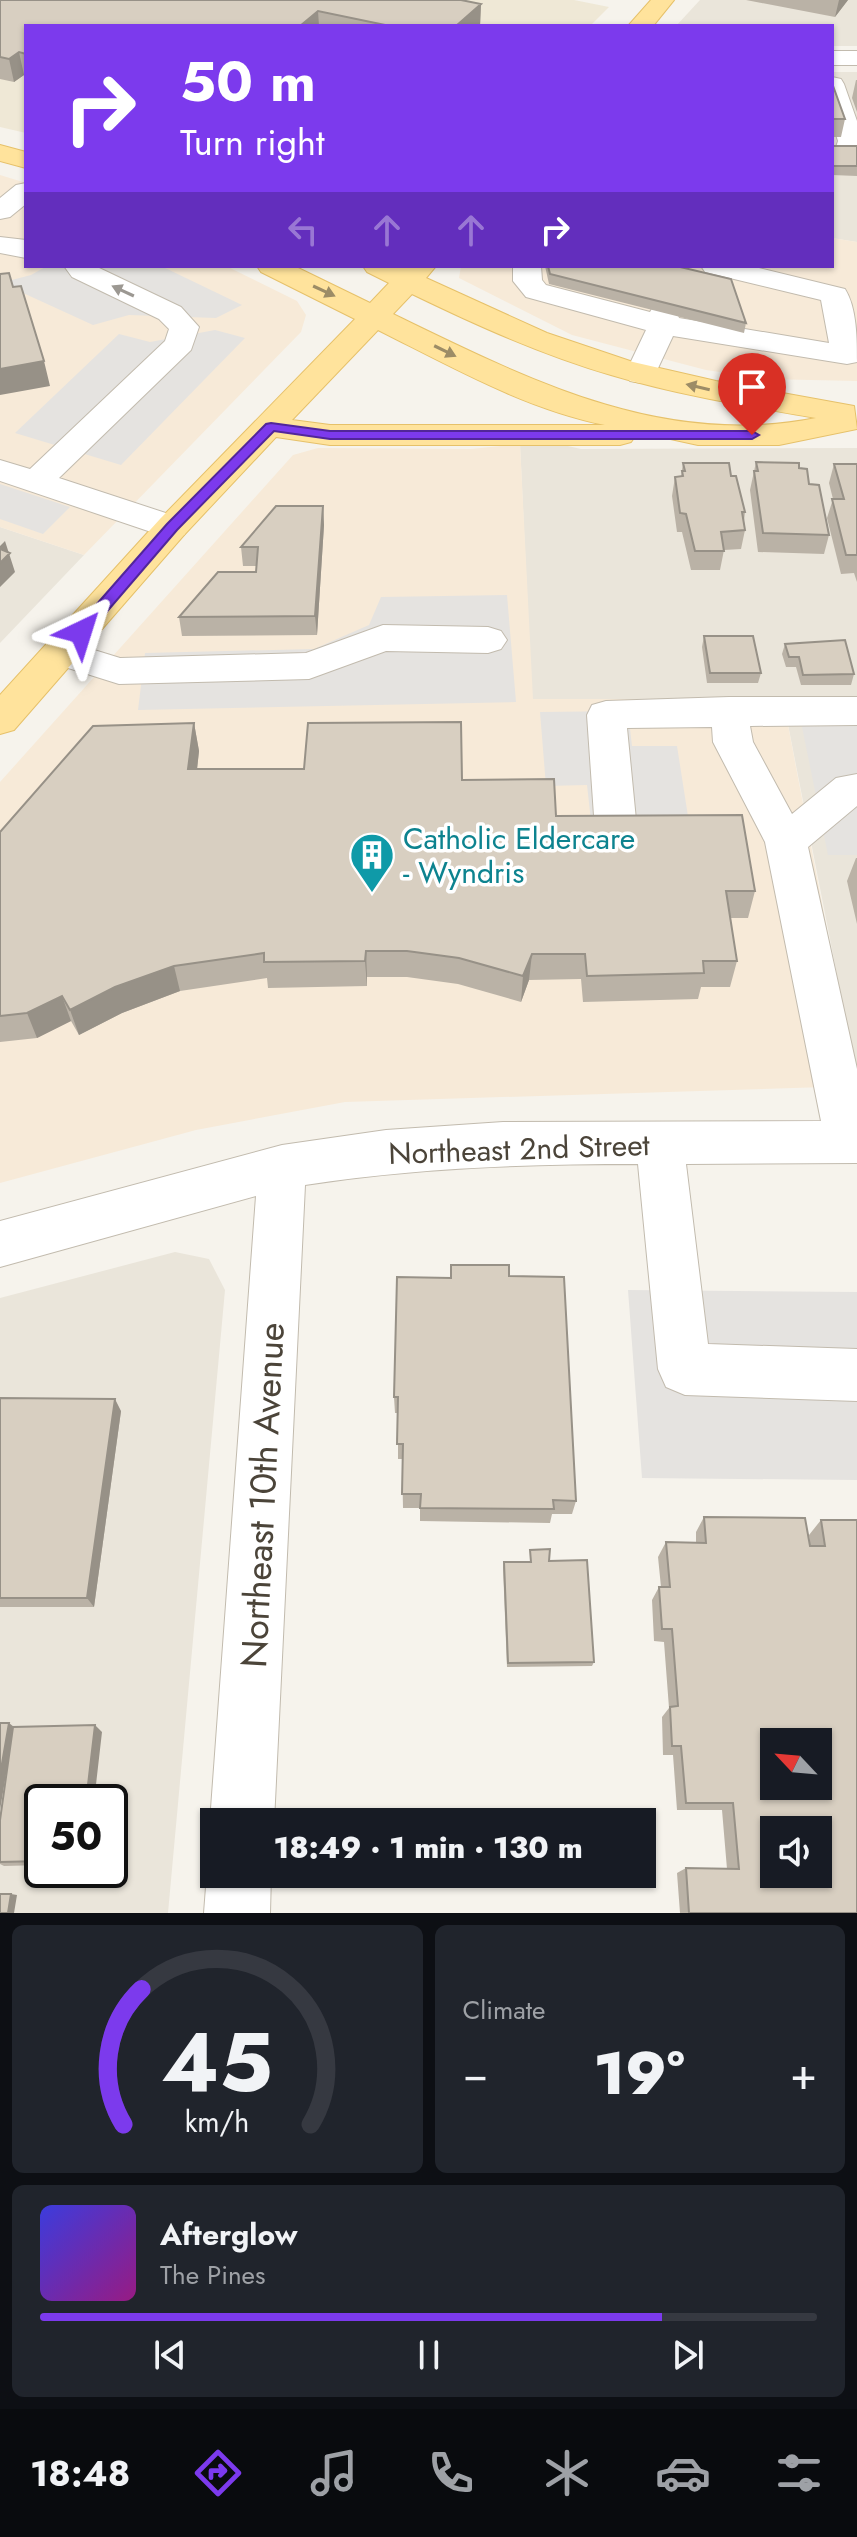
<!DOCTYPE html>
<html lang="en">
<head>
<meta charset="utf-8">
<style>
	:root { --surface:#171b24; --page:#20242c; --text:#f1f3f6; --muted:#9ea1a6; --line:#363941; --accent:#7c3aed }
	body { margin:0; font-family:Jost,sans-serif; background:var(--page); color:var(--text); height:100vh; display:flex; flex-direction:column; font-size:30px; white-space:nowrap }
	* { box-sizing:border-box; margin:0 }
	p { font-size:26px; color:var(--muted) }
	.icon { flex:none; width:44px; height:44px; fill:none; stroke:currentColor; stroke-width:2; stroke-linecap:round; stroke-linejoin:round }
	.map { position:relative; height:1913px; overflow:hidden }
	.drawer { display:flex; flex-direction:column; gap:12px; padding:12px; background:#0d0f14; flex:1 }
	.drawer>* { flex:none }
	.hud { position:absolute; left:24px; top:24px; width:810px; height:244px; border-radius:0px; box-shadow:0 2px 6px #0004; background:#7c3aed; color:#fff; overflow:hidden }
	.needle { width:52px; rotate:296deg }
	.fabs { position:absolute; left:760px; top:1728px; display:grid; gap:16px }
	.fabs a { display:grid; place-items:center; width:72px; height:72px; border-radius:0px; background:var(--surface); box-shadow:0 2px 6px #0004; font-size:40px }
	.speed { position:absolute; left:24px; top:1784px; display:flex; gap:16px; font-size:40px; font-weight:700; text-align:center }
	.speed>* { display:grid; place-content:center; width:104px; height:104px; border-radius:50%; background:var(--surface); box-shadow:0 2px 6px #0004; line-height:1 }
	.speed .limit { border:4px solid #111; border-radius:12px; background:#fff; color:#111 }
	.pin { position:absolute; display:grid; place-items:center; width:68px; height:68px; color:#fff; margin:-82px -34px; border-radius:50% 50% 50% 0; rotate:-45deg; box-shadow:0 0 8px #0007 }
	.pin .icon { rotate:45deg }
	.me { position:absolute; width:88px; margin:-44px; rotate:41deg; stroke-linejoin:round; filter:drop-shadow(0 0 6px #0008) }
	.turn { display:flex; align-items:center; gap:28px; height:168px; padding:0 24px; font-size:36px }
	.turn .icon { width:104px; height:104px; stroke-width:2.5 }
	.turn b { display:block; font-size:56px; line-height:68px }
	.lanes { display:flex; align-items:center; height:76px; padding:0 24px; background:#0003; justify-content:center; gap:40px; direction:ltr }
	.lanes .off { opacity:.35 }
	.big { font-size:60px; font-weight:800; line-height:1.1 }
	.drawer .tile { flex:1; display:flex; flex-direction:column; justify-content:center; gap:12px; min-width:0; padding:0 28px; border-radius:12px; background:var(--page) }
	.drawer .dial { align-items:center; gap:0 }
	.dial svg { height:208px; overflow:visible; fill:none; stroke:var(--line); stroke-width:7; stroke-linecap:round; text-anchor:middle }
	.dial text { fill:var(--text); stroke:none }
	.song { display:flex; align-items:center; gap:24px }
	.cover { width:96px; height:96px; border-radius:12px; background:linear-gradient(135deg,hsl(240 70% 55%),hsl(310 70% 35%)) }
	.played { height:8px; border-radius:4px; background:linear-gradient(90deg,var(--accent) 80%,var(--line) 80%) }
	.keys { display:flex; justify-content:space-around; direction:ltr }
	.heat { display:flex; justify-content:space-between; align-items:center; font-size:44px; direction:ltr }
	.drawer .tiles { flex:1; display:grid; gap:12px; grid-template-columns:1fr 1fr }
	.tile:last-child { grid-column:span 2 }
	.trip { position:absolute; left:200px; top:1808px; width:456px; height:80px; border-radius:0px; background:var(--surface); box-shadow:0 2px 6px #0004; font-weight:800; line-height:80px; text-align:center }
	.tab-bar { display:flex; height:128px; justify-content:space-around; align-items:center; background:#090b0e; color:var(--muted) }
	.tab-bar .icon { width:56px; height:56px }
	.tab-bar .active { color:var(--accent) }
	.tab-bar b { font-size:36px; color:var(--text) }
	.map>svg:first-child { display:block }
	.residential { fill:#eae5da; fill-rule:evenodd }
	.commercial { fill:#f7ead8 }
	.education { fill:#efe8d6 }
	.parking { fill:#e5e3e0 }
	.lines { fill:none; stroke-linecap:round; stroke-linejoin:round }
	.minor-casing { stroke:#c2bbae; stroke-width:2 }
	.major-casing { stroke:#e6c16a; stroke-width:2 }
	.minor { fill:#fff; fill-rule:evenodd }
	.major { fill:#ffe39c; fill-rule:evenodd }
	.wall { fill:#bab2a6 }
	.shaded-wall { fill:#979187 }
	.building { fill:#d8cfc1; stroke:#979187; stroke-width:2; fill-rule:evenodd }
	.oneway { fill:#9c9892 }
	.oneway2 { fill:#9c8c66 }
	.route { fill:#7c3aed; stroke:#51269a; stroke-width:2 }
	.labels { text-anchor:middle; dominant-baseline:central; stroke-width:7; stroke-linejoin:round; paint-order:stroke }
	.culture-label { font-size:30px; fill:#0d838f; stroke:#fff; text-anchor:start }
	.street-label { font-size:30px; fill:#4b4439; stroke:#fff }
	.near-street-label { font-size:36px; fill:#4b4439; stroke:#fff }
</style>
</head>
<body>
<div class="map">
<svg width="857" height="1913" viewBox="0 0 857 1913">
	<rect width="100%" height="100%" fill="#f6f3ec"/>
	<!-- residential -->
	<path class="residential" d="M700,0H857V46H832V26H676Z
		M832,72H857V242L832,238Z
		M555,443L581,449L857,448V1077L783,699H532L520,444Z
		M0,527L84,555L0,643Z
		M175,1252L209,1259L225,1290L168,1913H0V1298ZM42,1802H110V1870H42Z"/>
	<!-- commercial -->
	<path class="commercial" d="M0,175L26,183V266H226L297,301L306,315L301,332L84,555L0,527Z
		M832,238L857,242V381L765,379L706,370L572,335L459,278L461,266H832Z
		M520,444L533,699H783L857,1086L345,1102L196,1130L0,1183V782L293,455L318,448L471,449Z"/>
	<!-- education -->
	<path class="education" d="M0,0H574L609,7L590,26H26V133L0,127Z"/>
	<!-- parking -->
	<path class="parking" d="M47,266H161L242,305L216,318L129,315L93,325L10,287L8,281L31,275Z
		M215,330L245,338L121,465L15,433L119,334L150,342Z
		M0,484L70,507L43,534L0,519Z
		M507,595L516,702L138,710L145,653L314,649L369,625L381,597Z
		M628,711L632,746H677L690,829L592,830L587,785L546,786L540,712Z
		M801,722H857V855H828Z
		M628,1290L857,1292V1480L642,1478Z"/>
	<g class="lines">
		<!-- minor casing -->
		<g class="minor-casing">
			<path id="minor" d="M832,51H857V65H832Z
				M832,77L841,79L844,84L857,121V156H839L835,150L838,141L832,122Z
				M26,183V204L10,217L0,219V198L16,185Z
				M0,237L26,240V258L0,253Z
				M64,266H95L181,307L199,327L191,350L59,478L184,519L189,527L184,535L172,538L160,535L0,481V460L30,469L165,341L169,329L159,319L72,277Z
				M513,266H541L542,280L546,285L650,312L653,307L664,304L675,307L679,318L829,343L821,300L705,272L701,266H751L845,289C857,308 857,339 857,362L847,364L673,336L652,381L641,383L630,381L625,374L646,330L526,297L513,281Z
				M383,625L488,627L501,631L507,640L501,649L488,653L386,651L309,679L119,684L49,662L43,653L49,644L62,640L120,658L306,653Z
				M729,697H857V725L750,726L753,742L792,814L836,778L857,774V806L808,847L857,1069V1163L686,1164L708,1344L857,1349V1401L685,1395L666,1387L658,1369L638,1164C526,1164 416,1168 305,1185L274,1822H214V1831L210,1822L256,1196L0,1267V1221L282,1145L386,1130L503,1122L821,1121L765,842L713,742L712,727L627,728L637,830L631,841L616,846L601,841L595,830L587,715L592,705L606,701Z
				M214,1857V1874H271L270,1913H204L207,1874Z"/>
		</g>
		<!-- major casing -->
		<g class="major-casing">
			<path id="major" d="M651,0H674L653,26H628Z
				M0,145L26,152V168L0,161Z
				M257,266H294L370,303L389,283L367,272L363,266H436L426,278L547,333L633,362L716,381L854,406L857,429L779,445H698L634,431L636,435L631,442L620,445H330L276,437L184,535L14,730L0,734V695L160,519L355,319L261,272ZM412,294C476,325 542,355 611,375C678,395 747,406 816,418C662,449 527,379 393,314ZM378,330C450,366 525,409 605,425H330L292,420Z"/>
		</g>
		<!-- minor -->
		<use href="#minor" class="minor"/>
		<!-- major -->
		<use href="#major" class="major"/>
	</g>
	<!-- wall -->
	<path class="wall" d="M0,0L481,4L480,26H26V76L24,75L14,82L0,79Z
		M746,0H848L835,17Z
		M856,80H857V112L852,98Z
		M832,83L845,119L841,137H832Z
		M832,146H857V176L832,175Z
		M545,266H676L746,323L744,333L549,284Z
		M756,462L799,468L809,484L829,535L824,554L758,552L750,490Z
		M683,463L731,476L745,512L744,521L745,530L741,549L724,550L720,570H691L682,532H677L672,496L675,477H681Z
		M834,464H857V582L854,573L841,574L827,518L833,499L829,483Z
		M323,506L324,525L317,635L182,636L179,617L256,572L257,566H243L241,547Z
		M704,636L761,673L758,683H707L702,647Z
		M785,644L854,674L851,685H801L796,667H786L782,654Z
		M194,723L199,751L197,769L462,780L755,891L748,918H730L737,961L730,987H701L698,999L583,1002L581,979L529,980L521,1002L458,984L407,977H367V986L268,988L267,978L180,991L122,1013L79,1035L71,1021L37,1038L0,1042V832Z
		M856,858H857V924L847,881Z
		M509,1276L576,1501L572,1514H552L550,1523L420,1521V1508H403L402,1459H398V1413H395L394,1397L450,1278Z
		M0,1398L121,1411L94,1607H0Z
		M704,1517L810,1546L809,1535L821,1520H857V1913H680L677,1873L686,1868L727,1869L722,1810H677L673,1755H663L662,1717L669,1708L664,1642L654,1641L652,1600L659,1587H661L658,1557L666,1542L696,1543V1532Z
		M530,1550L549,1561L594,1662L592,1666L507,1667L503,1567L504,1562H530Z
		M0,1723L14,1727L102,1732L42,1802V1865L4,1866L0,1864V1820L9,1759Z"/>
	<!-- shaded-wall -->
	<path class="shaded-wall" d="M839,0H848L835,17Z
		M481,4L480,26H456Z
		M318,11L319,26H300Z
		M19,52L24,75L14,82L9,59Z
		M44,361L50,386L0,395V369Z
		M323,506L324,525L317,635L315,616Z
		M5,541L15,572L0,587V546Z
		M194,723L199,751L194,797L188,769Z
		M366,951L367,977V986L365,961Z
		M532,954L529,980L521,1002L523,976Z
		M174,966L180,991L122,1013L79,1035L70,1010L115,987Z
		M62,996L71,1021L37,1038L27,1013Z
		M115,1399L121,1411L94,1607L87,1598Z
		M9,1723L14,1727L0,1810V1775Z
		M95,1725L102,1732L94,1802H86Z
		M11,1894L17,1895L14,1913H8Z"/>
	<!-- building -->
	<path class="building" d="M0,0H461L481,4L456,26H390L318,11L300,26H26V54L19,52L9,59L0,57Z
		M832,83L845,119H832Z
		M832,146H857V166H832Z
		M548,266H676L731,279L746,323L550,274Z
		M9,273L13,287L21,286L44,361L0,369V274Z
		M756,462L799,463V468L807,469L809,484L819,485L829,535L763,533L754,471H758Z
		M683,463H729L731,476H736L745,512H742L745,530L721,532L724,551H695L686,514L680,513L675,477L683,476L682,471H685Z
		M834,464H857V555H846L832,499H844Z
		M276,506H323L315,616L179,617L218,572H256L258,547H241Z
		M0,549L10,553L0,563Z
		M704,636H753L761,673H710Z
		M845,640L854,674L803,675L799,657H789L785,644Z
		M461,722L462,780L554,779L556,816L742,815L755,891H726L737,961H703L704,973L587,976L585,954H532L523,976L459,958L407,951H366L365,961L264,962V953L174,966L115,987L70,1010L62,996L27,1013L0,1016V832L93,726L194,723L188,769H304L308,723Z
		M451,1265H509V1276L564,1277L576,1501L553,1500L554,1509L420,1508L421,1494H402L403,1444H397L398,1397H394L397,1277L451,1278Z
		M0,1398L115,1399L87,1598H0Z
		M704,1517L805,1518L810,1546H825L821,1520H857V1913H689L686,1868L739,1869L733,1803H686L681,1746H672L670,1707L678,1706L672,1629H662L659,1587H670L666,1542L706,1543ZM774,1742H818V1786H774ZM774,1830H818V1874H774Z
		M550,1549L549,1561L587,1560L594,1662L508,1663L504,1562H531L530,1550Z
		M0,1723H9L0,1775Z
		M95,1725L86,1802H42V1861L0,1862V1820L13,1727Z
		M0,1894H11L8,1913H0Z"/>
	<!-- one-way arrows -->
	<defs><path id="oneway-solid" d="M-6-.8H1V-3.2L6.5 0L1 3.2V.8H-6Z" transform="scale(2)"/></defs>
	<use class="oneway" href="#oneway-solid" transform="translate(123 291) rotate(-155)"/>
	<g class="oneway2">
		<use href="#oneway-solid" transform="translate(324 291) rotate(25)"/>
		<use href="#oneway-solid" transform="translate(445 351) rotate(26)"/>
		<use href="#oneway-solid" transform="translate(698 387) rotate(-167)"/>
	</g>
	<!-- route -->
	<path class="route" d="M271,423L330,431H752L759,435L752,439H330L274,431L177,530L86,636H75V629L167,524L266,424Z"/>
	<!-- icons -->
	<defs>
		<g id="building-pin" transform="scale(2.3)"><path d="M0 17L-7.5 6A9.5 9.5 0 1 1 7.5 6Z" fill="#0f9aa8" stroke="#fff"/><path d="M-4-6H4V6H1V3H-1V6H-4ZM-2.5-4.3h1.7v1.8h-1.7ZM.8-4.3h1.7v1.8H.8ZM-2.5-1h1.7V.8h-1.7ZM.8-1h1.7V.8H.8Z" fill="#fff"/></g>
	</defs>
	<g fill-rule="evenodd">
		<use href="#building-pin" x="372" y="855"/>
	</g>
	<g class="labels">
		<!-- culture labels -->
		<g class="culture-label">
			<text x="403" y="838">Catholic Eldercare<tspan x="403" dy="34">- Wyndris</tspan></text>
		</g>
		<!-- street labels -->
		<g class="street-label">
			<text transform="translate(519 1149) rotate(-2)">Northeast 2nd Street</text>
		</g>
		<!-- near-street labels -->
		<g class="near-street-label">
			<text transform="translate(262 1495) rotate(-87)">Northeast 10th Avenue</text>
		</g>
	</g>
</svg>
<div class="fabs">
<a><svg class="needle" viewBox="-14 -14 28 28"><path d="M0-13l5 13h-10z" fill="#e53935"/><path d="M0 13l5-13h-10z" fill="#9ea1a6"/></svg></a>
<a><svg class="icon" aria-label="sound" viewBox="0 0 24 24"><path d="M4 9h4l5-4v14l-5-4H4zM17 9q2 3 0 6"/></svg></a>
</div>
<div class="speed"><div class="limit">50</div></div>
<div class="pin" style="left:752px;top:435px;background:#d93025"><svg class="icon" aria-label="arrive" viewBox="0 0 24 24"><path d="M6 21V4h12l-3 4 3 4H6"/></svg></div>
<svg class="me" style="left:81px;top:632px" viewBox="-20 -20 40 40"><path d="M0-17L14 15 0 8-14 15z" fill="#7c3aed" stroke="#fff" stroke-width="4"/></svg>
<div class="trip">18:49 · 1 min · 130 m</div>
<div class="hud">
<div class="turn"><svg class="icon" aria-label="right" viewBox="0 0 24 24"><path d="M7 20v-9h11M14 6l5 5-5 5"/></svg><div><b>50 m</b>Turn right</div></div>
<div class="lanes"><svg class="icon off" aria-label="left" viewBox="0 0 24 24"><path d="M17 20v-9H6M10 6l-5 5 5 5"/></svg><svg class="icon off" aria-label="ahead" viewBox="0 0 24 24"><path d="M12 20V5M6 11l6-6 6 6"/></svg><svg class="icon off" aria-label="ahead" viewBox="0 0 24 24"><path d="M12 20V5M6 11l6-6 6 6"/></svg><svg class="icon" aria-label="right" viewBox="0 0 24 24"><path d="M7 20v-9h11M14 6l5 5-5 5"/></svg></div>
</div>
</div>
<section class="drawer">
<div class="tiles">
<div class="tile dial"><svg viewBox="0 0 100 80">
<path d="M14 69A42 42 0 1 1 86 69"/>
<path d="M14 69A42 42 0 0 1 21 17" stroke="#7c3aed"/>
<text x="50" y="56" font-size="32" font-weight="700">45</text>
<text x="50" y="72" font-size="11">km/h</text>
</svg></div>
<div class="tile"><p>Climate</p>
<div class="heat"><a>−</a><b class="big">19°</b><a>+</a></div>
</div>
<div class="tile">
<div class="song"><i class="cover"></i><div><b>Afterglow</b><p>The Pines</p></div></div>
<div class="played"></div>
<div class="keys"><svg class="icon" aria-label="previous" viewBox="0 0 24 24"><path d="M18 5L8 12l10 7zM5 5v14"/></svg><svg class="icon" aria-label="pause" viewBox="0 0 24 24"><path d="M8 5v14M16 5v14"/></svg><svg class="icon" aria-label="next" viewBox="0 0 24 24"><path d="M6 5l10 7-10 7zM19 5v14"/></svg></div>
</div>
</div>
</section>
<nav class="tab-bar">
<b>18:48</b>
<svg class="icon active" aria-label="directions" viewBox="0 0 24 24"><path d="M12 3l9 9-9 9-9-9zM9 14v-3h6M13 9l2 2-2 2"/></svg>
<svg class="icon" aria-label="music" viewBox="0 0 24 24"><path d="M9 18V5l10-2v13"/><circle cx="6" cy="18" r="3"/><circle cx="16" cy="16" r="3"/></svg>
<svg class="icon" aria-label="phone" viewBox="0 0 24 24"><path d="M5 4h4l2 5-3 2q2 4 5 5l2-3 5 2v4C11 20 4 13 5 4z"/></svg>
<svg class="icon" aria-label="climate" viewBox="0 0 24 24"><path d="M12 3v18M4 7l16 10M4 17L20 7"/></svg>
<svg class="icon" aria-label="car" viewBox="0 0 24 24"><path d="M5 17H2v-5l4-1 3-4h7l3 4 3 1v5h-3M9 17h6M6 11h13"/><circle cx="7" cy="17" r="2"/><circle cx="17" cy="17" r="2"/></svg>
<svg class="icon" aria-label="filters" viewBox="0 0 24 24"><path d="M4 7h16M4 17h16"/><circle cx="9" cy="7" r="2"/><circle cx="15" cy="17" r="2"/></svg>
</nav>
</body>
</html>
